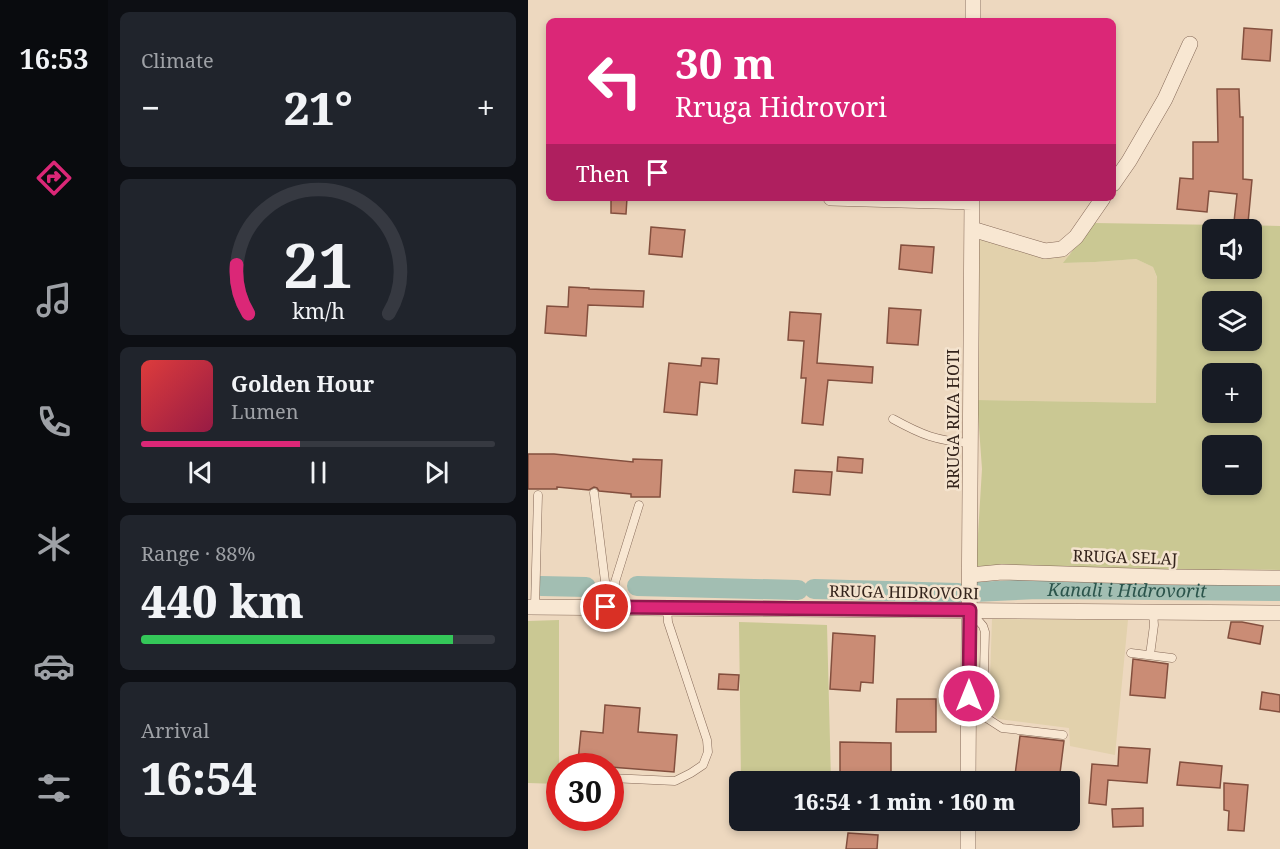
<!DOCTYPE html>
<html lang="en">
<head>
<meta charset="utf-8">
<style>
	:root { --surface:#171b24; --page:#20242c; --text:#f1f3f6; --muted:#9ea1a6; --line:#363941; --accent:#db2777 }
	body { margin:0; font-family:"Noto Serif",serif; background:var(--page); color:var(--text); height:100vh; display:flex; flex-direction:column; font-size:22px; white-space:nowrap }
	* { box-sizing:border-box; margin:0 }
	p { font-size:20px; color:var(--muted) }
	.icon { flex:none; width:33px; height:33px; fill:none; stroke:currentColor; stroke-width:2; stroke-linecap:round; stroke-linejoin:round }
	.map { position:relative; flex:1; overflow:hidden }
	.panel { display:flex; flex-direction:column; gap:12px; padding:12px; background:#0d0f14; width:420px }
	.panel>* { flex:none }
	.banner { position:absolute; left:18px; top:18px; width:570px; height:183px; border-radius:9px; box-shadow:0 3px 9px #0003; background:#db2777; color:#fff; overflow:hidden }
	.buttons { position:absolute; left:674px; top:219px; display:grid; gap:12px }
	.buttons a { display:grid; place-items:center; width:60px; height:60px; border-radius:9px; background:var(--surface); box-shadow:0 3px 9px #0003; font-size:30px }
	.speed { position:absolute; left:18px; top:753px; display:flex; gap:12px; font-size:30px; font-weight:700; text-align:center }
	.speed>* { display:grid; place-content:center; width:78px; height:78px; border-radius:50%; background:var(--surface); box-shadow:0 3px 9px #0003; line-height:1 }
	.speed .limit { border:9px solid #d22; background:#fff; color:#111 }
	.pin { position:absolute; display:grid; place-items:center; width:51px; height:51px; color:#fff; margin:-26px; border:3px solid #fff; border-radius:50%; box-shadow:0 2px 6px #0007 }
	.me { position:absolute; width:66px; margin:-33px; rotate:0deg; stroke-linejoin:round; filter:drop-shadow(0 0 4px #0008) }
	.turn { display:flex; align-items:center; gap:21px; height:126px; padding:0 30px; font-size:27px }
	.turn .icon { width:78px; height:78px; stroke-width:2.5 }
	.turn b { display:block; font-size:42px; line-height:51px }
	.then { display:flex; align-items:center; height:57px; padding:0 30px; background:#0003; gap:12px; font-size:22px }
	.big { font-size:45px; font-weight:800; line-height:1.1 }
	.panel .widget { flex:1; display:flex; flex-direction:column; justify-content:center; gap:9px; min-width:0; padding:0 21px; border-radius:9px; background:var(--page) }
	.panel .dial { align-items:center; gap:0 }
	.dial svg { height:156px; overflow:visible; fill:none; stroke:var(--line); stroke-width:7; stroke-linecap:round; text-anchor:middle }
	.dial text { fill:var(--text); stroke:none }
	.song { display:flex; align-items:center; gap:18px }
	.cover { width:72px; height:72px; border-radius:9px; background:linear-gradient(135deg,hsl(0 70% 55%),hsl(340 70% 35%)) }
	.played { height:6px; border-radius:3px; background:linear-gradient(90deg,var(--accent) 45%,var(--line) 45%) }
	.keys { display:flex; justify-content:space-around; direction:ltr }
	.heat { display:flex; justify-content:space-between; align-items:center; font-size:33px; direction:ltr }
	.charge { height:9px; border-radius:4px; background:linear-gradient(90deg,#34c759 88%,var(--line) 0) }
	.trip { position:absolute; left:201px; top:771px; width:351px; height:60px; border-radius:9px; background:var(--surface); box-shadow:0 3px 9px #0003; font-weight:800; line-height:60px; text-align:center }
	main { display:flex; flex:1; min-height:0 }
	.tab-bar { display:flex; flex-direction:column; width:108px; justify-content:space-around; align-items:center; background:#090b0e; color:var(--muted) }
	.tab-bar .icon { width:42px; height:42px }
	.tab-bar .current { color:var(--accent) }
	.tab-bar b { font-size:27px; color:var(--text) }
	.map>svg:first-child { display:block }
	.farmland { fill:#e2d1ac }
	.green { fill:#cac893; fill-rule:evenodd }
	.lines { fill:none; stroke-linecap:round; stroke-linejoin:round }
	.canal { stroke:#a2beb2; stroke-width:20 }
	.building { fill:#ca8c75; stroke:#834f3e; stroke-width:1.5 }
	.service-casing { stroke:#856958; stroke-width:9 }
	.minor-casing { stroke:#856958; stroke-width:16 }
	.service { stroke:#f8e7d2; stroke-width:8 }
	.minor { stroke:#f8e7d2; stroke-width:15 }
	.route-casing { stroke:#8e194d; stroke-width:15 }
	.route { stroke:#db2777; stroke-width:10 }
	.labels { text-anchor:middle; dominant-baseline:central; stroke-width:5; stroke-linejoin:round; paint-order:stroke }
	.street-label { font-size:16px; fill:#34241c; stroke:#f4e3ce }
	.water-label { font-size:18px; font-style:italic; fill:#2b544b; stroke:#f4e3ce }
</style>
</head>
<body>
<main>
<nav class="tab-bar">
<b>16:53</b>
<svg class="icon current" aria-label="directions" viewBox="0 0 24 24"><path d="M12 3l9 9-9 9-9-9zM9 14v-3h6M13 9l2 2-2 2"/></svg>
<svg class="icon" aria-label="music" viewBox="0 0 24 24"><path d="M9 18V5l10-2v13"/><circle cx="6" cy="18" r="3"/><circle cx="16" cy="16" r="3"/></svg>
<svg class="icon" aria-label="phone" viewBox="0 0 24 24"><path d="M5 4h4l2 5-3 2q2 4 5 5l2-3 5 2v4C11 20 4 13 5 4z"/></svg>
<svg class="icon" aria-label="climate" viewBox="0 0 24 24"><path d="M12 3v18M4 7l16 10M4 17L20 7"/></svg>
<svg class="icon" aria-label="car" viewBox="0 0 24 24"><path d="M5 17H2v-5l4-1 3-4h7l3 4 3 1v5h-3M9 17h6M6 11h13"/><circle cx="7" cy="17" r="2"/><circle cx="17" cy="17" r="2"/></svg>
<svg class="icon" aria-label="filters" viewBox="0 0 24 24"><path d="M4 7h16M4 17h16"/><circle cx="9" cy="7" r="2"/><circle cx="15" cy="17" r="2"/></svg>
</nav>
<section class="panel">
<div class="widget"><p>Climate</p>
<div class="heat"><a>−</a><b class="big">21°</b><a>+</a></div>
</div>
<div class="widget dial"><svg viewBox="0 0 100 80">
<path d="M14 69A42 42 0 1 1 86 69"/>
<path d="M14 69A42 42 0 0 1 8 44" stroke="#db2777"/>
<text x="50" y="56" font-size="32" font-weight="700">21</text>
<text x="50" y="72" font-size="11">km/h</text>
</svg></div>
<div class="widget">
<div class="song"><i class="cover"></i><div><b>Golden Hour</b><p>Lumen</p></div></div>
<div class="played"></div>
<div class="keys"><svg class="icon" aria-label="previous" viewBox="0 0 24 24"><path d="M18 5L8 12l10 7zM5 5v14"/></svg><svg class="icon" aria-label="pause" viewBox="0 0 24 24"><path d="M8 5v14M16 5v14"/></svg><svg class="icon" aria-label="next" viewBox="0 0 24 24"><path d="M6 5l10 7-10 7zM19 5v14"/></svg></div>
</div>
<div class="widget"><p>Range · 88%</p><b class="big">440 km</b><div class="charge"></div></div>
<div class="widget"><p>Arrival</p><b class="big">16:54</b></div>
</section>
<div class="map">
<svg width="752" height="849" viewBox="0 0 752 849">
	<rect width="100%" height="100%" fill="#edd8bf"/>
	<!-- farmland -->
	<path class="farmland" d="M451,238L523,258L541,255L536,263L567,262L608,259L625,267L629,278L628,403L449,400Z
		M464,619L600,620L587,755L542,746L541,728L470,719L461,710Z"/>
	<!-- green -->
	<path class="green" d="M566,223L752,226V570L695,569L673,572L448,567L454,469L449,400L628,403L629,277L625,267L608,259L567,262L535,263ZM684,230H723V268H684ZM684,302H723V340H684ZM684,374H723V412H684ZM684,446H723V484H684Z
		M31,620V784L0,783V621Z
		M211,622L299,625L303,781H213Z"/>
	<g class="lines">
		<!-- canal -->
		<g class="canal">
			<path d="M13,586L58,587"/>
			<path d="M109,586L270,590"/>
			<path d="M286,589L430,593"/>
			<path id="s1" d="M446,592L509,589L752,591"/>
		</g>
	</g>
	<!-- building -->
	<path class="building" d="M716,28L744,30L742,61L714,59Z
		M689,89H711L712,117H715V179L724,180L720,223L706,222L709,194L681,191L679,212L649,209L652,178L665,179V142H690Z
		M83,198H99L98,214L83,213Z
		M123,227L157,230L154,257L121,254Z
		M373,245L406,247L404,273L371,269Z
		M41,287L61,288V289L116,291L115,307L60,305L58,336L17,333L19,306L40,307Z
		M361,308L393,310L390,345L359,343Z
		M262,312L293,314L289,363L345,367L344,383L300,380L295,425L274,423L278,378H273L276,341L260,340Z
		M174,358L191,359L189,384L172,382L169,415L136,412L141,363L173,366Z
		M0,454H26L105,462V459L134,460L132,497H103V494L71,491L69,488L66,487L61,490L29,487V489H0Z
		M310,457L335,459L334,473L309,471Z
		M267,470L304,472L302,495L265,492Z
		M703,622H714L735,626L732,644L700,638Z
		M305,633L347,636L345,683L333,682L332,691L302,689Z
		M605,659L640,664L637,698L602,695Z
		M191,674L211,675L210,690L190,689Z
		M734,692L752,695V712L732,709Z
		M369,699H408V732H368Z
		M77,705L112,708L110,732L149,735L146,772L82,767L80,766V763L50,761L53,731L75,733Z
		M492,736L536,741L531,781L487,775Z
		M312,742L363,743V782H312Z
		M591,747L622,749L619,783L580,780L578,805L561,803L564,764L590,766Z
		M652,762L694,766L692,788L649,785Z
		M696,783L720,785L716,831L700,830L701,811L696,810Z
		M615,808V826L585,827L584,809Z
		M320,833L350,835L349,849H318Z"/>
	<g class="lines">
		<!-- service casing -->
		<g class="service-casing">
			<path id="service" d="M365,419C394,435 409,441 442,443
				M66,493L77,581L78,607
				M7,607L10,495
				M86,607L87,582L111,505
				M443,612L455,626L457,632L455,710L460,719L474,728L535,735
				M603,653L644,658
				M622,655L626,625L625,612
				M82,778L147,781L163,773L175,765L180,752L179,740L140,622L139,608"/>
		</g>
		<!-- minor casing -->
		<g class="minor-casing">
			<path id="minor" d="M445,21V0
				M585,184L601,161L637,99L662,44
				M303,198L444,202
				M444,229L517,251L534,249L548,237L575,198
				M442,575L474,572L641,577L752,578
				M0,607L752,613
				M440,782L444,198
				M440,849V820"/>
		</g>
		<!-- service -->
		<use href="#service" class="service"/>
		<!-- minor -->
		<use href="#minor" class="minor"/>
	</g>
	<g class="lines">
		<!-- route casing -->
		<g class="route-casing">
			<path id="route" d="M78,607L442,610L441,696"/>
		</g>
		<!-- route -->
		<use href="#route" class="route"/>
	</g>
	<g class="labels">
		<!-- street labels -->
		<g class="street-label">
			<text transform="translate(425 419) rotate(-90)">RRUGA RIZA HOTI</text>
			<text transform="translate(597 557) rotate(2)">RRUGA SELAJ</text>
			<text transform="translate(376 592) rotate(1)">RRUGA HIDROVORI</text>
		</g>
		<!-- water labels -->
		<g class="water-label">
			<text stroke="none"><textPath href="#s1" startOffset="153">Kanali i Hidrovorit</textPath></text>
		</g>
	</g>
</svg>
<div class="buttons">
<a><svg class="icon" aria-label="sound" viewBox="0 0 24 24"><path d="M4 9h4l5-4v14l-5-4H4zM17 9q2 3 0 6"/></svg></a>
<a><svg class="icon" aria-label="layers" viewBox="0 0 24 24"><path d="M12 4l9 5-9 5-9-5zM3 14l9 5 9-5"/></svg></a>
<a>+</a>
<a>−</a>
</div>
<div class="speed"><div class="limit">30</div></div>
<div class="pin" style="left:78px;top:607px;background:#d93025"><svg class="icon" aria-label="arrive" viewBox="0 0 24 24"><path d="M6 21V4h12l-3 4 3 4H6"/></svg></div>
<svg class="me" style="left:441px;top:696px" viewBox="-20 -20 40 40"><circle r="17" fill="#db2777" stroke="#fff" stroke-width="3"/><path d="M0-11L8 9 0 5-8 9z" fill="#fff"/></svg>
<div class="trip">16:54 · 1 min · 160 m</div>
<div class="banner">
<div class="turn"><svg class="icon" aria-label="left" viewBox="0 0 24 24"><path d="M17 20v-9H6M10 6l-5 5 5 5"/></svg><div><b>30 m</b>Rruga Hidrovori</div></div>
<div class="then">Then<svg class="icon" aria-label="arrive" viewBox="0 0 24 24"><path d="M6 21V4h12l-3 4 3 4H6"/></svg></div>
</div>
</div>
</main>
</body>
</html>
